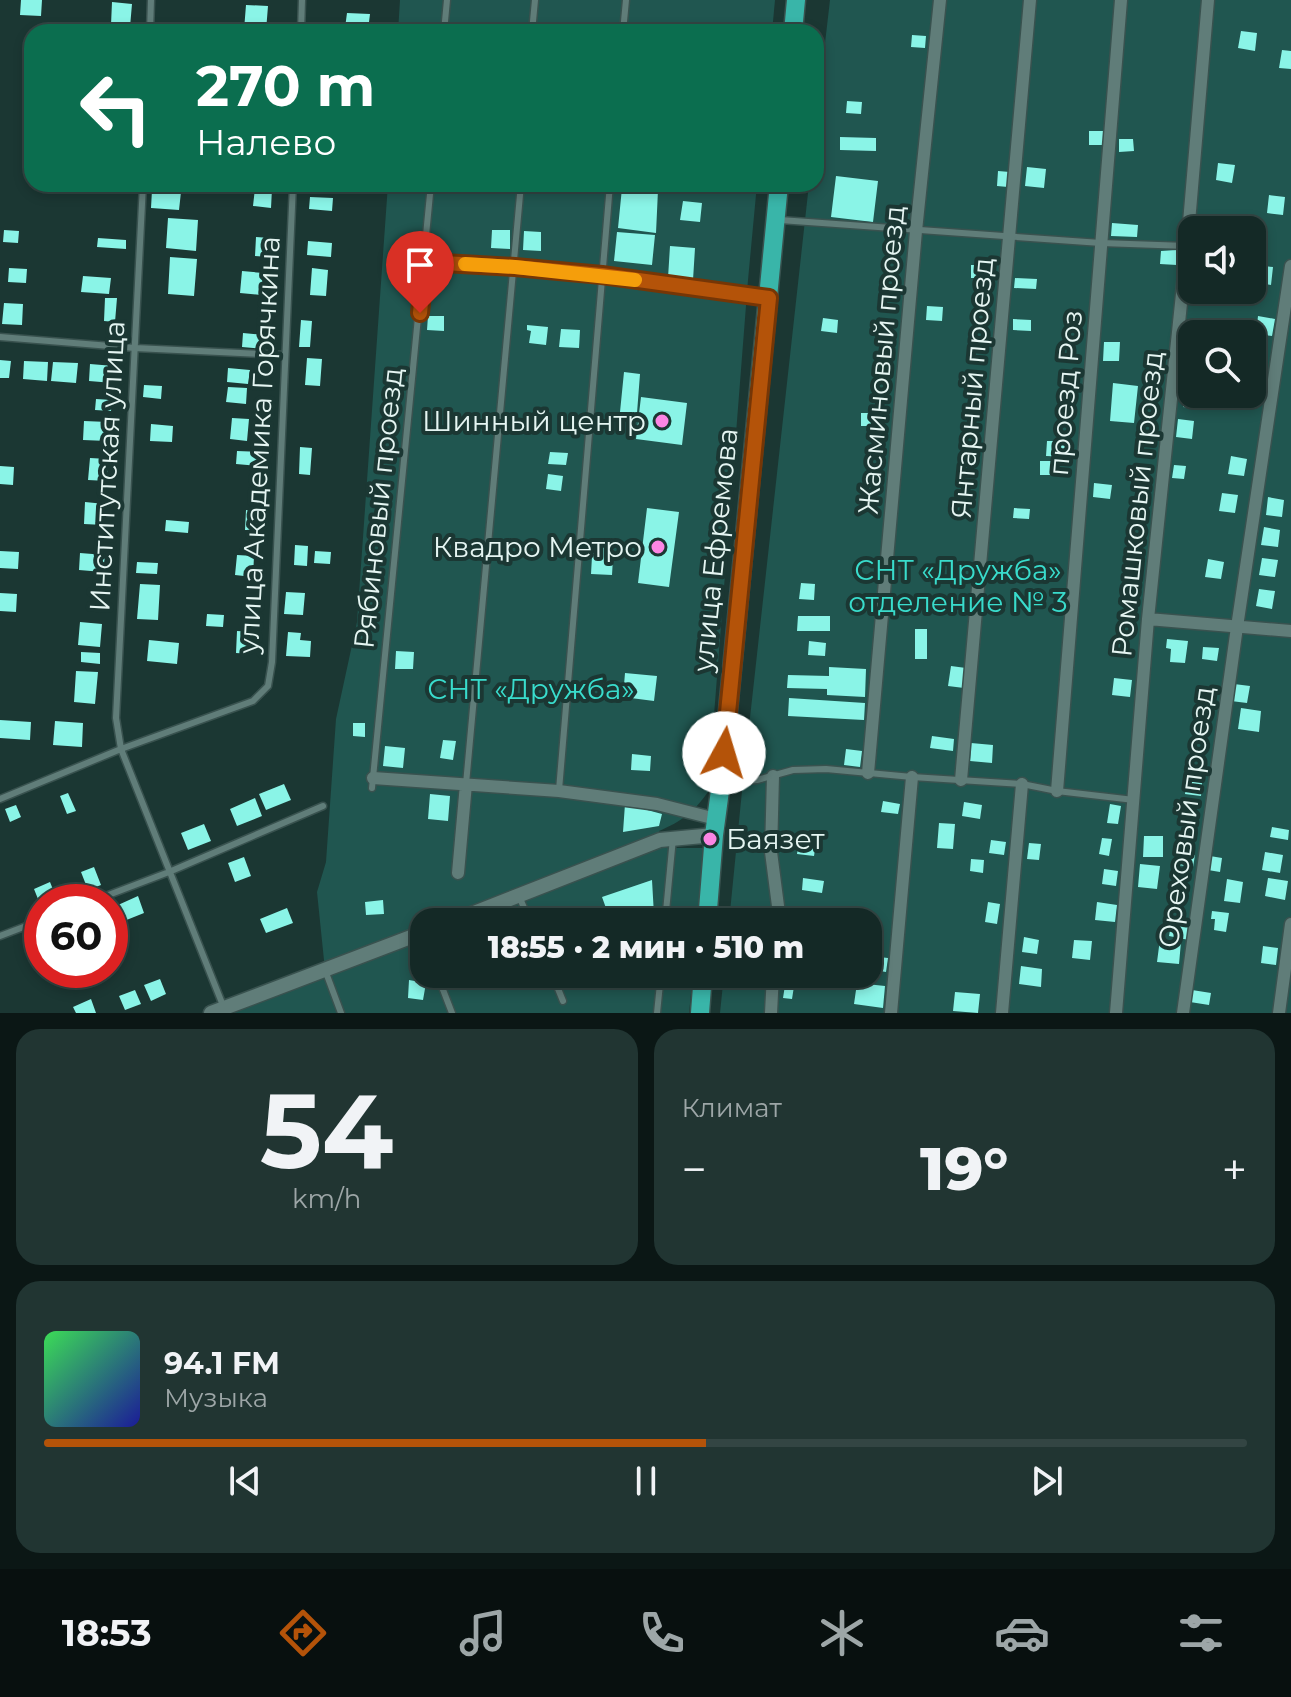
<!DOCTYPE html>
<html lang="ru">
<head>
<meta charset="utf-8">
<style>
	:root { --surface:#142926; --page:#213532; --text:#f1f3f6; --muted:#9da6a7; --line:#334543; --accent:#b45309 }
	body { margin:0; font-family:Montserrat,sans-serif; background:var(--page); color:var(--text); height:100vh; display:flex; flex-direction:column; font-size:30px; white-space:nowrap }
	* { box-sizing:border-box; margin:0 }
	p { font-size:26px; color:var(--muted) }
	.icon { flex:none; width:44px; height:44px; fill:none; stroke:currentColor; stroke-width:2; stroke-linecap:round; stroke-linejoin:round }
	.map { position:relative; height:1013px; overflow:hidden }
	.drawer { display:flex; flex-direction:column; gap:16px; padding:16px; background:#0b1715; flex:1 }
	.drawer>* { flex:none }
	.hud { position:absolute; left:24px; top:24px; width:800px; height:168px; border-radius:24px; box-shadow:0 4px 12px #0003,0 0 0 2px var(--line); background:#0b6e4f; color:#fff; overflow:hidden }
	.tools { position:absolute; left:1178px; top:216px; display:grid; gap:16px }
	.tools a { display:grid; place-items:center; width:88px; height:88px; border-radius:16px; background:var(--surface); box-shadow:0 4px 12px #0003,0 0 0 2px var(--line); font-size:40px }
	.speed { position:absolute; left:24px; top:884px; display:flex; gap:16px; font-size:40px; font-weight:700; text-align:center }
	.speed>* { display:grid; place-content:center; width:104px; height:104px; border-radius:50%; background:var(--surface); box-shadow:0 4px 12px #0003,0 0 0 2px var(--line); line-height:1 }
	.speed .limit { border:12px solid #d22; background:#fff; color:#111 }
	.pin { position:absolute; display:grid; place-items:center; width:68px; height:68px; color:#fff; margin:-82px -34px; border-radius:50% 50% 50% 0; rotate:-45deg; box-shadow:0 0 8px #0007 }
	.pin .icon { rotate:45deg }
	.me { position:absolute; width:88px; margin:-44px; rotate:6deg; stroke-linejoin:round; filter:drop-shadow(0 0 6px #0008) }
	.turn { display:flex; align-items:center; gap:28px; height:168px; padding:0 40px; font-size:36px }
	.turn .icon { width:104px; height:104px; stroke-width:2.5 }
	.turn b { display:block; font-size:56px; line-height:68px }
	.big { font-size:60px; font-weight:800; line-height:1.1 }
	.drawer .widget { flex:1; display:flex; flex-direction:column; justify-content:center; gap:12px; min-width:0; padding:0 28px; border-radius:24px; background:var(--page) }
	.drawer .dial { align-items:center; gap:0 }
	.dial b { font-size:104px; line-height:1 }
	.song { display:flex; align-items:center; gap:24px }
	.cover { width:96px; height:96px; border-radius:12px; background:linear-gradient(135deg,hsl(130 70% 55%),hsl(240 70% 35%)) }
	.played { height:8px; border-radius:4px; background:linear-gradient(90deg,var(--accent) 55%,var(--line) 55%) }
	.keys { display:flex; justify-content:space-around; direction:ltr }
	.heat { display:flex; justify-content:space-between; align-items:center; font-size:44px; direction:ltr }
	.drawer .tiles { flex:1; display:grid; gap:16px; grid-template-columns:1fr 1fr }
	.widget:last-child { grid-column:span 2 }
	.trip { position:absolute; left:410px; top:908px; width:472px; height:80px; border-radius:24px; background:var(--surface); box-shadow:0 4px 12px #0003,0 0 0 2px var(--line); font-weight:800; line-height:80px; text-align:center }
	.menu { display:flex; height:128px; justify-content:space-around; align-items:center; background:#08100f; color:var(--muted) }
	.menu .icon { width:56px; height:56px }
	.menu .on { color:var(--accent) }
	.menu b { font-size:36px; color:var(--text) }
	.map>svg:first-child { display:block }
	.green { fill:#205650; fill-rule:evenodd }
	.building { fill:#8af4e7 }
	.lines { fill:none; stroke-linecap:round; stroke-linejoin:round }
	.service-casing { stroke:#39524f; stroke-width:9 }
	.minor-casing { stroke:#39524f; stroke-width:15 }
	.tertiary-casing { stroke:#39524f; stroke-width:17 }
	.primary-casing { stroke:#39524f; stroke-width:21 }
	.service { stroke:#607d79; stroke-width:6 }
	.minor { stroke:#607d79; stroke-width:12 }
	.tertiary { stroke:#607d79; stroke-width:14 }
	.primary { stroke:#39b5a9; stroke-width:18 }
	.route-casing { stroke:#753606; stroke-width:20 }
	.route { stroke:#b45309; stroke-width:14 }
	.slow { stroke:#f59e0b; stroke-width:14 }
	.poi-dot { fill:#fc86e4; stroke:#1b3733; stroke-width:3 }
	.labels { text-anchor:middle; dominant-baseline:central; stroke-width:8; stroke-linejoin:round; paint-order:stroke }
	.street-label { font-size:28px; fill:#e5f5f2; stroke:#1b3733 }
	.poi-label { font-size:28px; fill:#e5f5f2; stroke:#1b3733; text-anchor:end }
	.park-label { font-size:28px; fill:#39dccc; stroke:#1b3733 }
</style>
</head>
<body>
<div class="map">
<svg width="1291" height="1013" viewBox="0 0 1291 1013">
	<rect width="100%" height="100%" fill="#1b3733"/>
	<!-- green -->
	<path class="green" d="M400,0H775L772,32H398Z
		M830,0H1291V1013H720L724,974H868V922H729L743,781L809,184H816V121ZM1192,230H1252V290H1192ZM1192,334H1252V394H1192Z
		M388,184H757L748,280L708,792C693,813 682,821 659,831L660,838L441,922H424V974H693L689,1013H211L325,970L317,892L326,862L336,719L357,622Z
		M657,848H704L698,922H451Z"/>
	<!-- building -->
	<path class="building" d="M21,0H42L41,16L20,15Z
		M112,2L132,4L130,27L111,25Z
		M246,5L268,6L266,31L244,30Z
		M347,13L370,14L368,30L345,28Z
		M1241,31L1257,33L1255,51L1238,48Z
		M912,35L926,36L925,48L911,47Z
		M1282,50L1291,51V69L1279,68Z
		M847,101L862,102L861,114L846,113Z
		M1089,131H1106L1105,145H1089Z
		M840,137L876,138V151L840,150Z
		M1119,139H1133L1134,151L1119,152Z
		M1218,163L1235,165L1232,183L1216,180Z
		M1027,167L1046,169L1044,188L1025,186Z
		M998,171L1010,172L1008,187L997,186Z
		M836,176L878,181L873,222L831,217Z
		M255,188L272,189L271,208L253,206Z
		M622,188L658,190L656,233L618,228Z
		M152,190L181,192L179,210L151,208Z
		M1269,195L1285,197L1283,215L1267,213Z
		M310,197L333,198L332,211L309,209Z
		M683,201L702,203L700,222L680,220Z
		M1209,214L1225,217L1223,230H1206Z
		M168,218L198,220L196,251L166,248Z
		M1112,223L1138,225L1137,237L1111,236Z
		M4,230L19,231L18,243L3,242Z
		M492,230H510V249L491,248Z
		M524,231L541,232V251L523,250Z
		M617,232L655,235L652,265L614,261Z
		M256,237L270,238L269,257L255,256Z
		M98,238L126,240V249L97,247Z
		M308,241L332,243L331,257L307,255Z
		M409,245L421,246L420,261L407,260Z
		M670,246L695,248L693,280L668,278Z
		M1176,250L1177,265L1160,264L1161,251Z
		M170,257L197,259L194,296L168,294Z
		M971,265H991V278H971Z
		M1257,265L1273,267L1271,285L1254,282Z
		M9,268L27,269L26,283L8,282Z
		M312,268L328,270L326,296L310,295Z
		M242,271L263,273L261,295L240,293Z
		M83,276L111,278L109,294L81,292Z
		M1015,278L1037,279L1036,289L1014,288Z
		M105,298H117L115,322L104,321Z
		M4,303L23,304L22,325L2,324Z
		M927,306L943,307L942,321L926,320Z
		M428,316H444V331L427,330Z
		M1258,316L1275,319L1272,336L1256,334Z
		M823,318L838,320L837,333L821,331Z
		M1013,319L1031,320V331L1013,330Z
		M301,320L312,321L310,347H299Z
		M527,325L548,327L546,345L529,343L531,331L527,330Z
		M561,329L580,330L579,348L559,347Z
		M243,333L266,335L265,349L242,347Z
		M1104,342H1120L1119,361H1103Z
		M307,358L322,359L320,386L305,385Z
		M0,360L11,361L9,378H0Z
		M24,361L48,362L47,381L23,379Z
		M53,362L78,363L76,383L51,381Z
		M90,364L114,366L113,383L89,381Z
		M228,368L250,370L248,384L227,382Z
		M624,372L640,374L637,413L620,412Z
		M1113,383L1138,386L1134,423L1110,421Z
		M144,385L162,386L161,399L143,397Z
		M228,387L247,388L246,404L226,402Z
		M1185,389L1192,390V394H1201L1199,409L1183,407Z
		M641,397L687,403L682,445L636,439Z
		M96,399L112,400L111,411L95,410Z
		M861,413H878L877,426H861Z
		M232,418L249,419L247,441L230,439Z
		M1178,419L1194,421L1192,439L1176,437Z
		M84,421L108,422L107,441L83,440Z
		M151,424L173,426L172,442L150,441Z
		M1047,441H1073L1072,457L1046,456Z
		M300,447L312,448L310,475L299,474Z
		M237,451L260,452L258,466L236,464Z
		M550,452L568,453L566,465L548,464Z
		M1231,456L1247,459L1244,476L1228,474Z
		M90,458L108,459L107,481L88,480Z
		M1040,461H1058V475H1040Z
		M1174,465L1186,466L1184,479L1172,478Z
		M0,466L14,467L13,485L0,484Z
		M548,474L563,476L561,491L546,489Z
		M1094,483L1112,485L1110,499L1093,497Z
		M1222,493L1238,495L1235,513L1219,511Z
		M1268,497L1284,500L1282,517L1266,515Z
		M85,502L105,504L104,525L84,524Z
		M647,508L679,512L669,587L638,583Z
		M1014,508L1030,509L1029,519L1013,518Z
		M246,510L259,511L257,530H245Z
		M166,520L189,522L188,533L165,531Z
		M1264,527L1280,530L1278,547L1261,545Z
		M593,539L614,541L612,575L591,574Z
		M295,545L308,546L307,566L294,565Z
		M0,551L19,552L18,569L0,568Z
		M315,551L331,552L330,564L314,563Z
		M80,553L105,555L103,572L79,570Z
		M237,555L254,556L253,577L235,575Z
		M1262,558L1278,560L1275,577L1259,575Z
		M1208,559L1224,562L1221,579L1205,577Z
		M137,562L158,563L157,574L136,573Z
		M801,583L815,584L814,600L799,599Z
		M140,584L160,585L158,620L137,619Z
		M1259,589L1275,591L1272,609L1256,606Z
		M286,592L305,593L303,615L284,614Z
		M0,593L17,594L16,612L0,611Z
		M207,614L224,615L223,627L206,626Z
		M798,616H830V631H797Z
		M80,622L102,624L100,647L78,645Z
		M915,629H927V659H915Z
		M237,631L257,632L256,646L252,645L251,654L236,653Z
		M288,632L301,633L300,640L311,641L310,657L286,656Z
		M1167,639L1188,641L1185,663L1170,662L1171,649L1166,648Z
		M149,640L179,643L177,664L147,661Z
		M809,641L826,643L825,656L808,655Z
		M1203,647L1219,648L1217,661L1202,659Z
		M396,651L414,652L413,669H395Z
		M81,652L100,653V664L81,662Z
		M951,666L966,668L964,688L948,686Z
		M829,667L866,669L865,697L827,695V689L787,688L788,675L829,676Z
		M76,671L98,672L95,704L74,702Z
		M625,673L657,676L654,701L623,697Z
		M1114,678L1132,680L1130,697L1112,695Z
		M1234,684L1250,686L1247,703L1231,701Z
		M789,698L865,703L864,720L788,716Z
		M1241,708L1261,711L1259,732L1238,729Z
		M1195,713L1210,716L1208,732L1193,730Z
		M0,720L31,722L30,740L0,738Z
		M55,721L83,723L82,747L53,745Z
		M353,723H365V737L353,736Z
		M932,736L954,739L953,751L930,748Z
		M443,740L456,741L453,760L440,758Z
		M971,743L993,745L992,763L970,761Z
		M385,746L405,748L403,768L383,766Z
		M846,749L862,751L860,767L844,765Z
		M632,754L651,756L650,771L631,770Z
		M1187,780L1202,782L1201,796L1185,794Z
		M284,784L291,800L266,810L259,794Z
		M68,793L76,811L67,814L60,796Z
		M430,794L450,796L448,821L428,819Z
		M255,798L262,816L237,826L230,809Z
		M883,801L900,804L898,814L881,812Z
		M964,802L982,805L980,819L962,816Z
		M625,804L662,814L659,826L623,832Z
		M1110,804L1121,806L1118,824L1107,823Z
		M16,805L21,817L10,822L5,809Z
		M939,823L955,824L953,849L937,848Z
		M204,824L211,841L188,850L181,833Z
		M1272,827L1289,830L1288,840L1270,837Z
		M1144,836H1163V857H1143Z
		M1102,838L1112,839L1109,856L1099,854Z
		M799,840L816,843L814,856L797,854Z
		M991,840L1006,842L1004,855L989,853Z
		M1029,843L1041,844L1039,860L1027,859Z
		M1180,852L1195,855L1193,867L1178,865Z
		M1265,852L1283,855L1280,873L1262,870Z
		M1210,856L1222,858L1220,872L1208,870Z
		M244,857L251,876L235,882L228,863Z
		M971,859L984,860L983,873L970,871Z
		M1140,864L1160,866L1157,889L1138,887Z
		M94,867L101,885L88,890L81,872Z
		M1104,869L1118,871L1116,886L1102,884Z
		M803,878L824,881L822,893L802,890Z
		M1268,878L1288,881L1285,900L1265,896Z
		M1227,879L1243,882L1240,903L1224,901Z
		M652,880L654,915L636,922H611L602,897Z
		M50,882L56,897L40,904L34,889Z
		M138,896L144,913L124,921L118,905Z
		M383,900L384,914L366,915L365,902Z
		M988,902L1000,904L997,924L985,922Z
		M1097,902L1117,905L1115,922L1095,920Z
		M287,908L293,923L266,933L260,919Z
		M1212,911L1229,913L1226,932L1214,930L1215,919H1211Z
		M1172,919L1192,922L1189,940L1169,936Z
		M1024,937L1039,940L1037,954L1022,952Z
		M1160,939L1181,942L1179,964L1157,962Z
		M1074,940L1092,941L1090,960L1072,958Z
		M1263,946L1278,948L1276,965L1261,963Z
		M870,956L888,958L886,972L868,969Z
		M1021,966L1042,969L1041,987L1019,984Z
		M160,979L166,994L151,1001L144,985Z
		M786,979L795,980L792,999L783,998Z
		M409,980L426,983L423,1000L408,998Z
		M857,983L885,986L883,1008L854,1004Z
		M135,990L141,1004L125,1010L119,996Z
		M1192,990L1211,993L1209,1005L1190,1002Z
		M955,992L980,994L978,1013L953,1011Z
		M91,999L96,1013H76L73,1007Z"/>
	<g class="lines">
		<!-- service casing -->
		<g class="service-casing">
			<path id="service" d="M150,32L151,0
				M301,32L302,0
				M444,32L447,0
				M532,32L535,0
				M623,32L626,0
				M143,184L116,718L121,749L224,1008
				M780,220L1101,243L1187,246
				M425,262L515,267L602,275L765,298
				M0,337L135,348L284,355
				M724,783L757,780L793,770L826,769L912,777L1022,784L1057,791L1134,800
				M466,784L521,184
				M372,788L431,184
				M559,790L610,184
				M0,799L121,749L253,701L268,686L272,662L293,184
				M519,896L530,922
				M90,902L169,872L323,806
				M665,922L673,838
				M0,936L42,920
				M325,970L341,1013
				M437,974L452,1013
				M552,974L563,1001
				M657,1013L661,974"/>
		</g>
		<!-- minor casing -->
		<g class="minor-casing">
			<path id="minor" d="M1148,619L1291,631
				M868,773L916,231L940,0
				M773,776L771,852L778,906L777,922
				M373,778L559,791L657,804L716,819
				M961,780L1030,0
				M1057,791L1121,0
				M458,873L466,784
				M771,1013L773,974
				M891,1013L912,777
				M1002,1013L1022,784
				M1116,1013L1148,619L1187,246L1208,0
				M1183,1013L1237,627L1291,266
				M1279,1013L1291,924"/>
		</g>
		<!-- tertiary casing -->
		<g class="tertiary-casing">
			<path id="tertiary" d="M451,922L660,840L714,835
				M211,1013L424,932"/>
		</g>
		<!-- primary casing -->
		<g class="primary-casing">
			<path id="primary" d="M793,32L796,0
				M707,922L714,835L721,783L779,184
				M700,1013L703,974"/>
		</g>
		<!-- service -->
		<use href="#service" class="service"/>
		<!-- minor -->
		<use href="#minor" class="minor"/>
		<!-- tertiary -->
		<use href="#tertiary" class="tertiary"/>
		<!-- primary -->
		<use href="#primary" class="primary"/>
	</g>
	<g class="lines">
		<!-- route casing -->
		<g class="route-casing">
			<path id="route" d="M420,313L425,262L515,267L602,275L769,298L724,753"/>
		</g>
		<!-- route -->
		<use href="#route" class="route"/>
		<!-- slow -->
		<path class="slow" d="M465,264L515,267L635,280"/>
	</g>
	<!-- markers -->
	<g class="poi-dot">
		<circle cx="662" cy="421" r="8"/>
		<circle cx="658" cy="547" r="8"/>
		<circle cx="710" cy="839" r="8"/>
	</g>
	<g class="labels">
		<!-- street labels -->
		<g class="street-label">
			<text transform="translate(881 360) rotate(-85)">Жасминовый проезд</text>
			<text transform="translate(972 388) rotate(-85)">Янтарный проезд</text>
			<text transform="translate(1065 393) rotate(-85)">проезд Роз</text>
			<text transform="translate(259 445) rotate(-87)">улица Академика Горячкина</text>
			<text transform="translate(107 466) rotate(-87)">Институтская улица</text>
			<text transform="translate(1137 504) rotate(-84)">Ромашковый проезд</text>
			<text transform="translate(378 508) rotate(-84)">Рябиновый проезд</text>
			<text transform="translate(715 550) rotate(-84)">улица Ефремова</text>
			<text transform="translate(1186 817) rotate(-82)">Ореховый проезд</text>
		</g>
		<!-- poi labels -->
		<g class="poi-label">
			<text x="646" y="421">Шинный центр</text>
			<text x="642" y="547">Квадро Метро</text>
			<text x="726" y="839" text-anchor="start">Баязет</text>
		</g>
		<!-- park labels -->
		<g class="park-label">
			<text x="958" y="570">СНТ «Дружба»<tspan x="958" dy="32">отделение № 3</tspan></text>
			<text x="531" y="689">СНТ «Дружба»</text>
		</g>
	</g>
</svg>
<div class="tools">
<a><svg class="icon" aria-label="sound" viewBox="0 0 24 24"><path d="M4 9h4l5-4v14l-5-4H4zM17 9q2 3 0 6"/></svg></a>
<a><svg class="icon" aria-label="search" viewBox="0 0 24 24"><circle cx="10" cy="10" r="6"/><path d="M15 15l6 6"/></svg></a>
</div>
<div class="speed"><div class="limit">60</div></div>
<div class="pin" style="left:420px;top:313px;background:#d93025"><svg class="icon" aria-label="arrive" viewBox="0 0 24 24"><path d="M6 21V4h12l-3 4 3 4H6"/></svg></div>
<svg class="me" style="left:724px;top:753px" viewBox="-20 -20 40 40"><circle r="19" fill="#fff"/><path d="M0-13L10 11 0 6-10 11z" fill="#b45309"/></svg>
<div class="trip">18:55 · 2 мин · 510 m</div>
<div class="hud">
<div class="turn"><svg class="icon" aria-label="left" viewBox="0 0 24 24"><path d="M17 20v-9H6M10 6l-5 5 5 5"/></svg><div><b>270 m</b>Налево</div></div>
</div>
</div>
<section class="drawer">
<div class="tiles">
<div class="widget dial"><b>54</b><p>km/h</p></div>
<div class="widget"><p>Климат</p>
<div class="heat"><a>−</a><b class="big">19°</b><a>+</a></div>
</div>
<div class="widget">
<div class="song"><i class="cover"></i><div><b>94.1 FM</b><p>Музыка</p></div></div>
<div class="played"></div>
<div class="keys"><svg class="icon" aria-label="previous" viewBox="0 0 24 24"><path d="M18 5L8 12l10 7zM5 5v14"/></svg><svg class="icon" aria-label="pause" viewBox="0 0 24 24"><path d="M8 5v14M16 5v14"/></svg><svg class="icon" aria-label="next" viewBox="0 0 24 24"><path d="M6 5l10 7-10 7zM19 5v14"/></svg></div>
</div>
</div>
</section>
<nav class="menu">
<b>18:53</b>
<svg class="icon on" aria-label="directions" viewBox="0 0 24 24"><path d="M12 3l9 9-9 9-9-9zM9 14v-3h6M13 9l2 2-2 2"/></svg>
<svg class="icon" aria-label="music" viewBox="0 0 24 24"><path d="M9 18V5l10-2v13"/><circle cx="6" cy="18" r="3"/><circle cx="16" cy="16" r="3"/></svg>
<svg class="icon" aria-label="phone" viewBox="0 0 24 24"><path d="M5 4h4l2 5-3 2q2 4 5 5l2-3 5 2v4C11 20 4 13 5 4z"/></svg>
<svg class="icon" aria-label="climate" viewBox="0 0 24 24"><path d="M12 3v18M4 7l16 10M4 17L20 7"/></svg>
<svg class="icon" aria-label="car" viewBox="0 0 24 24"><path d="M5 17H2v-5l4-1 3-4h7l3 4 3 1v5h-3M9 17h6M6 11h13"/><circle cx="7" cy="17" r="2"/><circle cx="17" cy="17" r="2"/></svg>
<svg class="icon" aria-label="filters" viewBox="0 0 24 24"><path d="M4 7h16M4 17h16"/><circle cx="9" cy="7" r="2"/><circle cx="15" cy="17" r="2"/></svg>
</nav>
</body>
</html>
